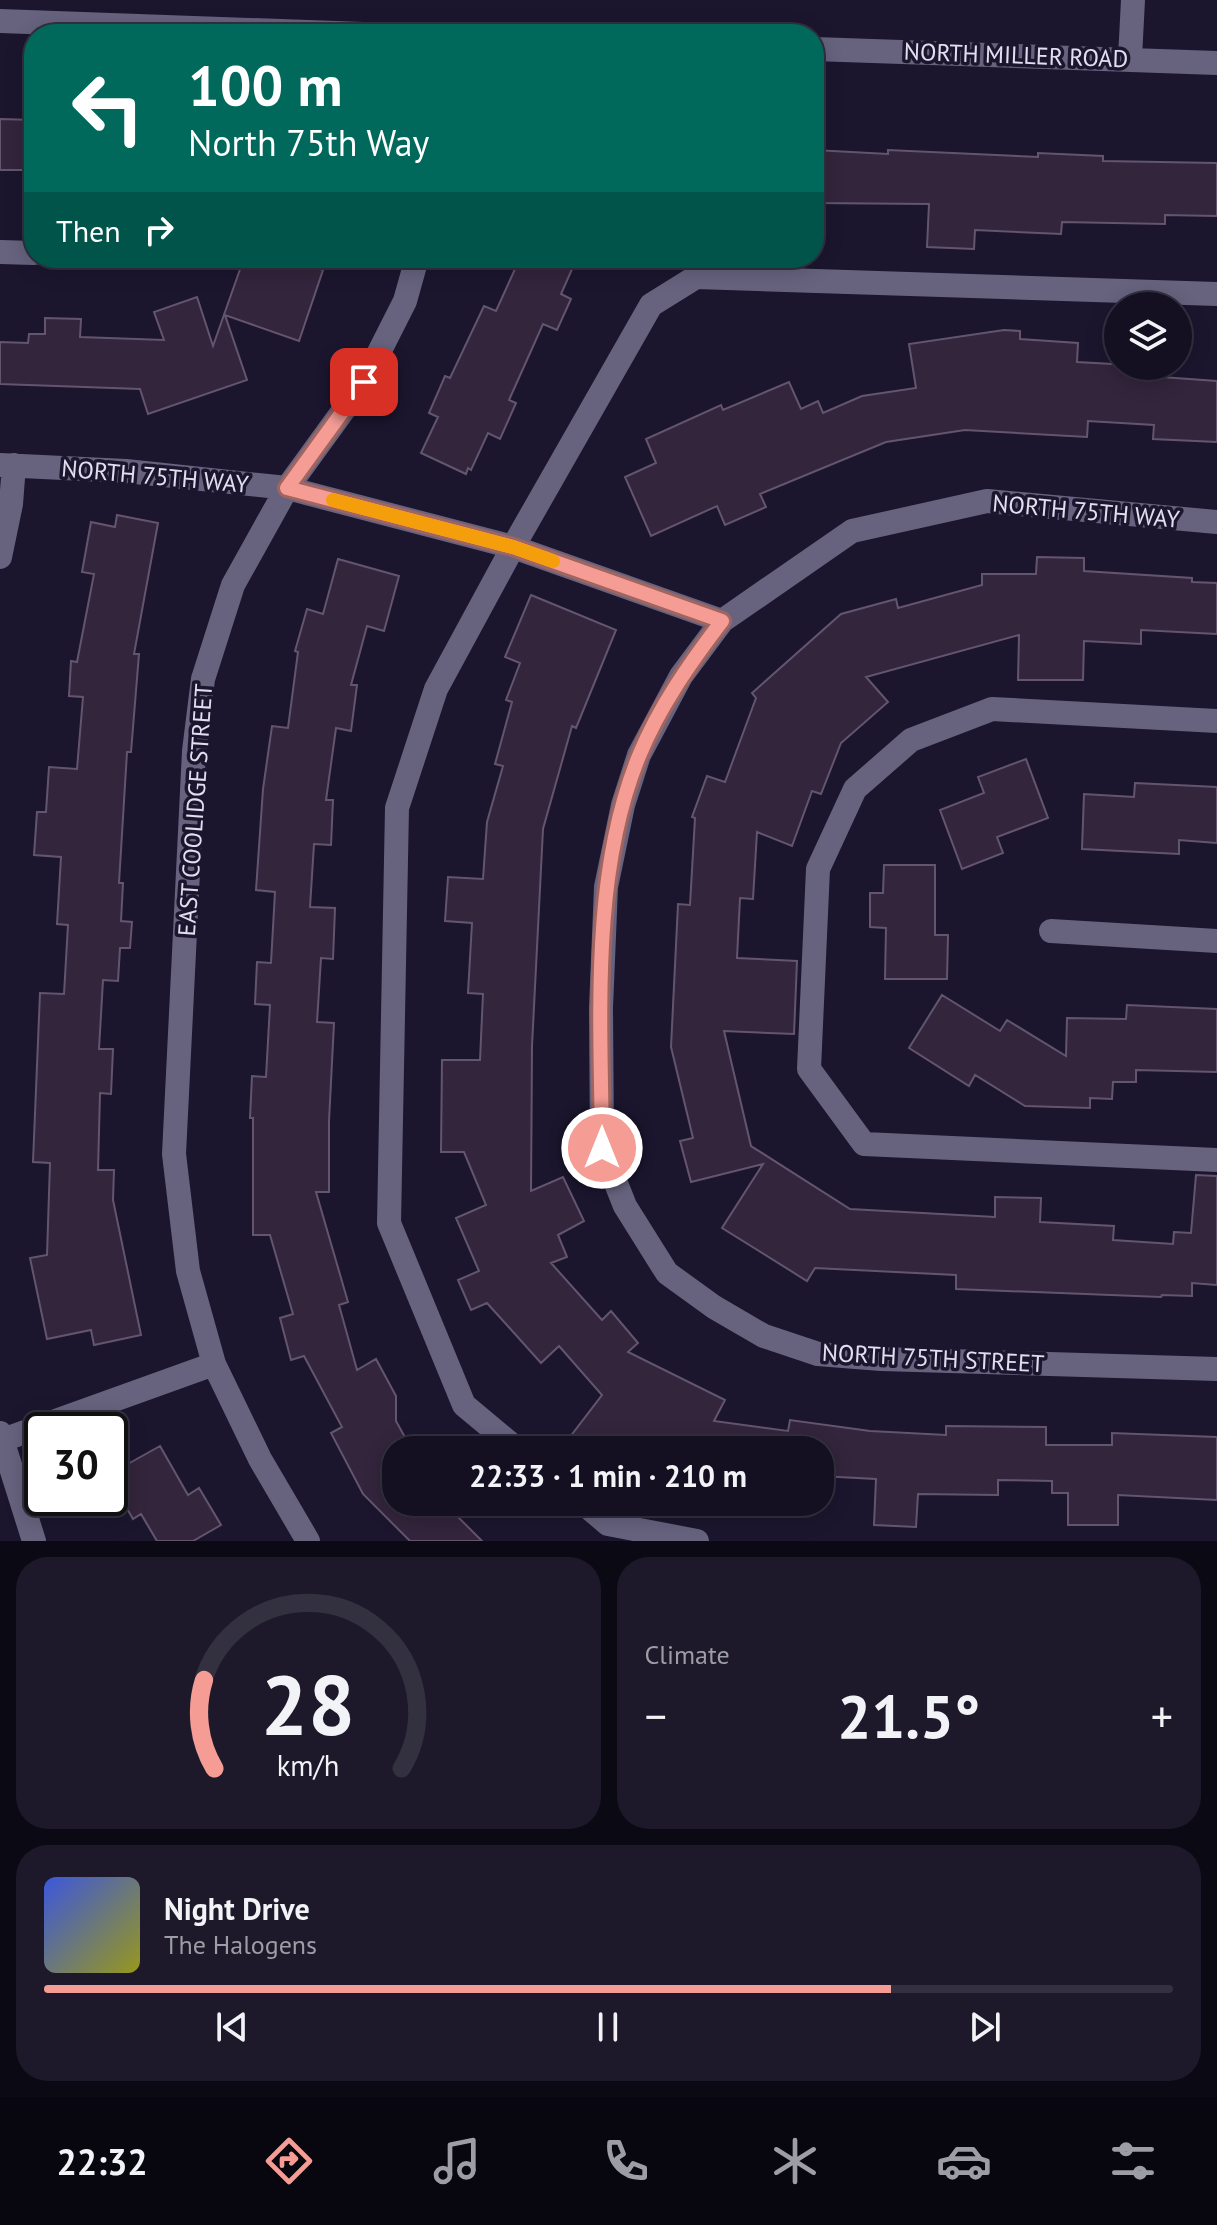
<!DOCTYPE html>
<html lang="en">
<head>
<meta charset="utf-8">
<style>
	:root { --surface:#141022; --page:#1d192a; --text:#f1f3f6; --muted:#9d9da5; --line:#333040; --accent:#f59c95 }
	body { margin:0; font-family:"PT Sans",sans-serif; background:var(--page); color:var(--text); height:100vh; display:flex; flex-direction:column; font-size:30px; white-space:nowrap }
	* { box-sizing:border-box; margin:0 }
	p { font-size:26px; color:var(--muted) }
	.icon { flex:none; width:44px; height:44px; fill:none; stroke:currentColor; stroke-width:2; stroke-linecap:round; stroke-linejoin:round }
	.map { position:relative; height:1541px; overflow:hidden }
	.side { display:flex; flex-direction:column; gap:16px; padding:16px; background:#0b0913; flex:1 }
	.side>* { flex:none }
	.hud { position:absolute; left:24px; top:24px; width:800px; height:244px; border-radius:32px; box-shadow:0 4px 20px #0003,0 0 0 2px var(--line); background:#00695c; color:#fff; overflow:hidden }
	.fabs { position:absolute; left:1104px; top:292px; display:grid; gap:16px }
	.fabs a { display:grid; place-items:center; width:88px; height:88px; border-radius:50%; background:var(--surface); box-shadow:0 4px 20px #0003,0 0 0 2px var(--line); font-size:40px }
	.speed { position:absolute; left:24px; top:1412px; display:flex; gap:16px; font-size:40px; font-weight:700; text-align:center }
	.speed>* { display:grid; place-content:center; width:104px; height:104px; border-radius:50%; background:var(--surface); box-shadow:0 4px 20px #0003,0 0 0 2px var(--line); line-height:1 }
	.speed .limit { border:4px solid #111; border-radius:12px; background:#fff; color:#111 }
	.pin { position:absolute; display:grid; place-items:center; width:68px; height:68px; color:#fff; margin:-34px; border-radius:16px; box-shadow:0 4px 12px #0006 }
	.me { position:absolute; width:88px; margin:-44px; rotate:0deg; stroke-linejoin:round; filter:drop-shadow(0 0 6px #0008) }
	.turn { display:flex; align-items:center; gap:28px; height:168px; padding:0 32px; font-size:36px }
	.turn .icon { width:104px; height:104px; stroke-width:2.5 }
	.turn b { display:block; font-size:56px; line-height:68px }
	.then { display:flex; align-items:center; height:76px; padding:0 32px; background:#0003; gap:16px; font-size:30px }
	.big { font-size:60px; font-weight:700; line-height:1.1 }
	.side .widget { flex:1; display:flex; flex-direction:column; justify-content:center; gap:12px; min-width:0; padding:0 28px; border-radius:32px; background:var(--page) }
	.side .dial { align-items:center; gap:0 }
	.dial svg { height:208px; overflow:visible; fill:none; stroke:var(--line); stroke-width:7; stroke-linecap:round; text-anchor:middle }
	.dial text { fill:var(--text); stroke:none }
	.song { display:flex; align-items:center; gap:24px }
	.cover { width:96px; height:96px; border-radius:12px; background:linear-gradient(135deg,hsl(230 70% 55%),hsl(60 70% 35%)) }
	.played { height:8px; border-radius:4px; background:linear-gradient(90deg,var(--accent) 75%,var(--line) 75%) }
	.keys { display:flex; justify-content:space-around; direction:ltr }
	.heat { display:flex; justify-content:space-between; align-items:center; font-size:44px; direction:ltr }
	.side .tiles { flex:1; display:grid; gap:16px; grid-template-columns:1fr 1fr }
	.widget:last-child { grid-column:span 2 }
	.trip { position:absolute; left:382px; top:1436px; width:452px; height:80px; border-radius:32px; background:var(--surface); box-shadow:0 4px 20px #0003,0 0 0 2px var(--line); font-weight:700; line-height:80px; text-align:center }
	.tabs { display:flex; height:128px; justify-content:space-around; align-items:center; background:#08060e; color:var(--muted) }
	.tabs .icon { width:56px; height:56px }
	.tabs .selected { color:var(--accent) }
	.tabs b { font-size:36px; color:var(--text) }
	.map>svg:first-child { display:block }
	.building { fill:#33253c; stroke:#64556f; stroke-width:2 }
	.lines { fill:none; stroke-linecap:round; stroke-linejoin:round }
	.minor { stroke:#67637f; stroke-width:24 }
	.route-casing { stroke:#9f6561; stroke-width:20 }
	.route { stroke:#f59c95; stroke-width:14 }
	.slow { stroke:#f59e0b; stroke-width:14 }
	.labels { text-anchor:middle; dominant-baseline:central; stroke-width:7; stroke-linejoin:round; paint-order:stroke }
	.street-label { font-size:24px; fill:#e1dfef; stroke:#1b162e }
</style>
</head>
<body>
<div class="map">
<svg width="1217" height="1541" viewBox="0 0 1217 1541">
	<rect width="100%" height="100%" fill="#1b162e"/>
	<!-- building -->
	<path class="building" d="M0,119L34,120V170H0Z
		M814,150L888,154V150L1038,157V153L1103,156V161L1217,163V216L1165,215V224L1062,222L1061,234L975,230L974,249L927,247L929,204L814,203Z
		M244,258H311L309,265L323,270L299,341L225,315L247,380L148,414L140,389L0,384V342L28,343L29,334H45V318L81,319L80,337L164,340L154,312L197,297L213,346Z
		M520,258H577L561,294L571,299L557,330L543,324L509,400L516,403L500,439L488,433L471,470L468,468L466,474L421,453L438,417L429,413L445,376L450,378L484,306L496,311Z
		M1004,330L1020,331V339L1078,343L1077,362L1149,366L1148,376L1217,381V442L1153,439L1154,425L1088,421L1087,437L965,430L886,442L760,494L766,507L725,525L717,506L651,536L625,477L656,463L646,439L721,405L723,410L789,382L801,409L818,401L823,413L862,396L916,388L909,344Z
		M117,515L158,523L134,654H139L131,752H127L119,883H123L121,921L132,922L130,948H120L118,981L103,980L99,1049H113L111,1094L100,1093L98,1170H114L113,1200L141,1335L94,1345L91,1330L47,1339L30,1258L47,1255L50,1163L33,1162L40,993L64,994L68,925L57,924L61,857L34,855L37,812H46L49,767L77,769L83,697L69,696L71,661L77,662L94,574L82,572L91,522L115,527Z
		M1037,557L1084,558V571L1192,578V582L1217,583V634L1141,630V644L1084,641L1083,680H1018L1019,635L866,677L888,702L841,743L821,794L812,791L792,846L757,832L753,899L740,898L737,958L797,961L794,1034L724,1031L751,1146L850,1209L995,1217V1197L1041,1198L1040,1222L1114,1226L1113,1240L1173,1244L1174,1232L1191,1233L1196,1175L1217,1176V1285L1192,1283V1296L1162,1295L1161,1297L956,1289V1275L815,1268L807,1281L722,1228L763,1164L691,1182L680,1141L693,1138L671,1047L678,904L690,905L695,818L692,817L707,776L725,782L756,698L752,693L841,614L896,599L898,608L982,585V574H1036Z
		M338,559L399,576L384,631L367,626L351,685H357L351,731L336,728L326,800H333L331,845L314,844L310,907L335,908L333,959L321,958L317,1022L334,1023L329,1121V1192H316L348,1302L339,1305L357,1370L376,1359L396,1396V1421L412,1450H392L396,1454V1502H443L482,1541H410L363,1494L331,1433L342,1427L304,1356L291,1360L280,1318L293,1314L270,1235H253V1118H250L252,1076L266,1077L270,1005L255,1004L257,962L271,963L275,892L256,890L263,789L272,726L288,728L298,652L295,651L307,609L323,614Z
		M531,595L616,630L576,728L572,726L543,829L532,1046L531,1191L563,1177L584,1221L558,1235L567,1257L551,1263L602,1320L611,1311L638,1343L628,1352L725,1400L714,1421L788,1431L790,1420L870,1431L946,1435V1426L1046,1427V1445H1112V1433L1217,1437V1500L1118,1495V1525H1068V1493H1052V1481L998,1480V1495L918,1494L916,1527L874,1525L876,1479L820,1476V1450H560L602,1395L559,1346L541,1363L487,1303L471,1310L458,1280L479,1271L456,1218L486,1205L464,1152H441L442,1060H480L483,994L468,993L472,923L445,921L448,877L483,879L487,822L503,766L495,764L512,702L506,700L520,663L505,657Z
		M1026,759L1048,818L997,837L1003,853L962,869L940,810L984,793L978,777Z
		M1135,783L1217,787V843L1179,840V854L1082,849L1084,794L1134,797Z
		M884,865H935V935H948L947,979H885L886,928L870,927V893H883Z
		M942,995L1000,1031L1007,1020L1066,1056L1067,1018L1126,1019L1127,1005L1217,1009V1072L1136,1070V1082H1113L1112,1099L1090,1098V1108L1025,1106L975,1075L969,1086L909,1048Z
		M160,1446L188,1495L199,1488L221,1525L193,1541H157L141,1514L133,1519L110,1479V1474Z"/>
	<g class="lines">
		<!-- minor -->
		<path class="minor" d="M0,21L363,34
			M814,49L1217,63
			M1130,58L1133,0
			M0,252L34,253
			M0,465L126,471L287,488L513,547L722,621L852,531L987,501L1217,522
			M0,557L11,504L14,465
			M722,621L681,676L639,755L623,805L606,887L601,1008L602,1148L625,1206L667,1273L714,1307L764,1336L818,1354L881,1359L1217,1369
			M1217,721L992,709L911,740L855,789L818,869L809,1069L864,1144L1217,1160
			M1051,931L1217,941
			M0,1433L34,1541
			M0,1441L214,1364
			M518,1450L464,1405L389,1223L397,808L436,689L513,547L651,305L696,277L1217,294
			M582,1502L608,1524L697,1541
			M308,1541L260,1459L214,1364L188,1271L174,1154L194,751L203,679L233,585L287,488L364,382L405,301L417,258"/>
	</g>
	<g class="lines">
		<!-- route casing -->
		<g class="route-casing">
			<path id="route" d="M364,382L287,488L513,547L722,621C690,663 659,707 639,756C590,876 601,1021 602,1148"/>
		</g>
		<!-- route -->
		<use href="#route" class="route"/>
		<!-- slow -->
		<path class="slow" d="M333,500L513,547L553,561"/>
	</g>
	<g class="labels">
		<!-- street labels -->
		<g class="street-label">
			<text transform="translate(1016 55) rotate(2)">NORTH MILLER ROAD</text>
			<text transform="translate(155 476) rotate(5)">NORTH 75TH WAY</text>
			<text transform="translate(1086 511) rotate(5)">NORTH 75TH WAY</text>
			<text transform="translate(195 810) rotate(-86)">EAST COOLIDGE STREET</text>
			<text transform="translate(933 1358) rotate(3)">NORTH 75TH STREET</text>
		</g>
	</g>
</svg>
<div class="fabs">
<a><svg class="icon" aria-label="layers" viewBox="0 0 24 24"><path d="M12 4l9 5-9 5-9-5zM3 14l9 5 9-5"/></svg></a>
</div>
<div class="speed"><div class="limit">30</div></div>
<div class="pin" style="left:364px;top:382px;background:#d93025"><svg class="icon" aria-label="arrive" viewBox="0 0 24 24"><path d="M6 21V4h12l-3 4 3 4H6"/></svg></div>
<svg class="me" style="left:602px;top:1148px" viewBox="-20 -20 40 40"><circle r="17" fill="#f59c95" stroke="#fff" stroke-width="3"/><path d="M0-11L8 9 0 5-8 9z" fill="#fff"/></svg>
<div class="trip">22:33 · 1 min · 210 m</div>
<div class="hud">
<div class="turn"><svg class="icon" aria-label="left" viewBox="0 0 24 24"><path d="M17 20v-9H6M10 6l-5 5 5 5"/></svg><div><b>100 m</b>North 75th Way</div></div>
<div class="then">Then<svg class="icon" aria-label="right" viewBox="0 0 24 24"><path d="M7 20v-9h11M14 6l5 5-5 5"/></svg></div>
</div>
</div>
<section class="side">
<div class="tiles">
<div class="widget dial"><svg viewBox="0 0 100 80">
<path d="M14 69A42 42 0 1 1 86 69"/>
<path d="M14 69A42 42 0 0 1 10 35" stroke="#f59c95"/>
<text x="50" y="56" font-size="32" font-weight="700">28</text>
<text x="50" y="72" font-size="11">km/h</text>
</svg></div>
<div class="widget"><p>Climate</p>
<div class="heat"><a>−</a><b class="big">21.5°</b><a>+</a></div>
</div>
<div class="widget">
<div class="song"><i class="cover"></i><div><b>Night Drive</b><p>The Halogens</p></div></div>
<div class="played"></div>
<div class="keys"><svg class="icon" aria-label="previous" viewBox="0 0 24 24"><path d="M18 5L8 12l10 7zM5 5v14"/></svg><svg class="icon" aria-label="pause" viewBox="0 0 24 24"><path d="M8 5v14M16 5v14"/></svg><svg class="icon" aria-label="next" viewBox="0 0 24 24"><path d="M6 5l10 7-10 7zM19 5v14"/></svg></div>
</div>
</div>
</section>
<nav class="tabs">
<b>22:32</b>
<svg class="icon selected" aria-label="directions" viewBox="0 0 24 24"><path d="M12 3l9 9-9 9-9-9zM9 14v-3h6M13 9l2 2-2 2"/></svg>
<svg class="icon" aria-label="music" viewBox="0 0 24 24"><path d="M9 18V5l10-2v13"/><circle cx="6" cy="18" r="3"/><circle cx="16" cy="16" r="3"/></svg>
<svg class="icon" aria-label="phone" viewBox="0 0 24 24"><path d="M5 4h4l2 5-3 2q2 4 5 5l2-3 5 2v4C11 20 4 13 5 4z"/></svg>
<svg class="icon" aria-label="climate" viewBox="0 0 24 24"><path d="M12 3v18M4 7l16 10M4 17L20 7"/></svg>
<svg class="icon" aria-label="car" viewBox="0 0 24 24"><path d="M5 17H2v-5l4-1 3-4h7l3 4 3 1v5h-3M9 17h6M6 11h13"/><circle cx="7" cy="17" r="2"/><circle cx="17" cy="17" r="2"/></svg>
<svg class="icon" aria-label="filters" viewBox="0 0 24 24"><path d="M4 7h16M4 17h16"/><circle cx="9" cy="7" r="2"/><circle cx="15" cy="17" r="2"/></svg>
</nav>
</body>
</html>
